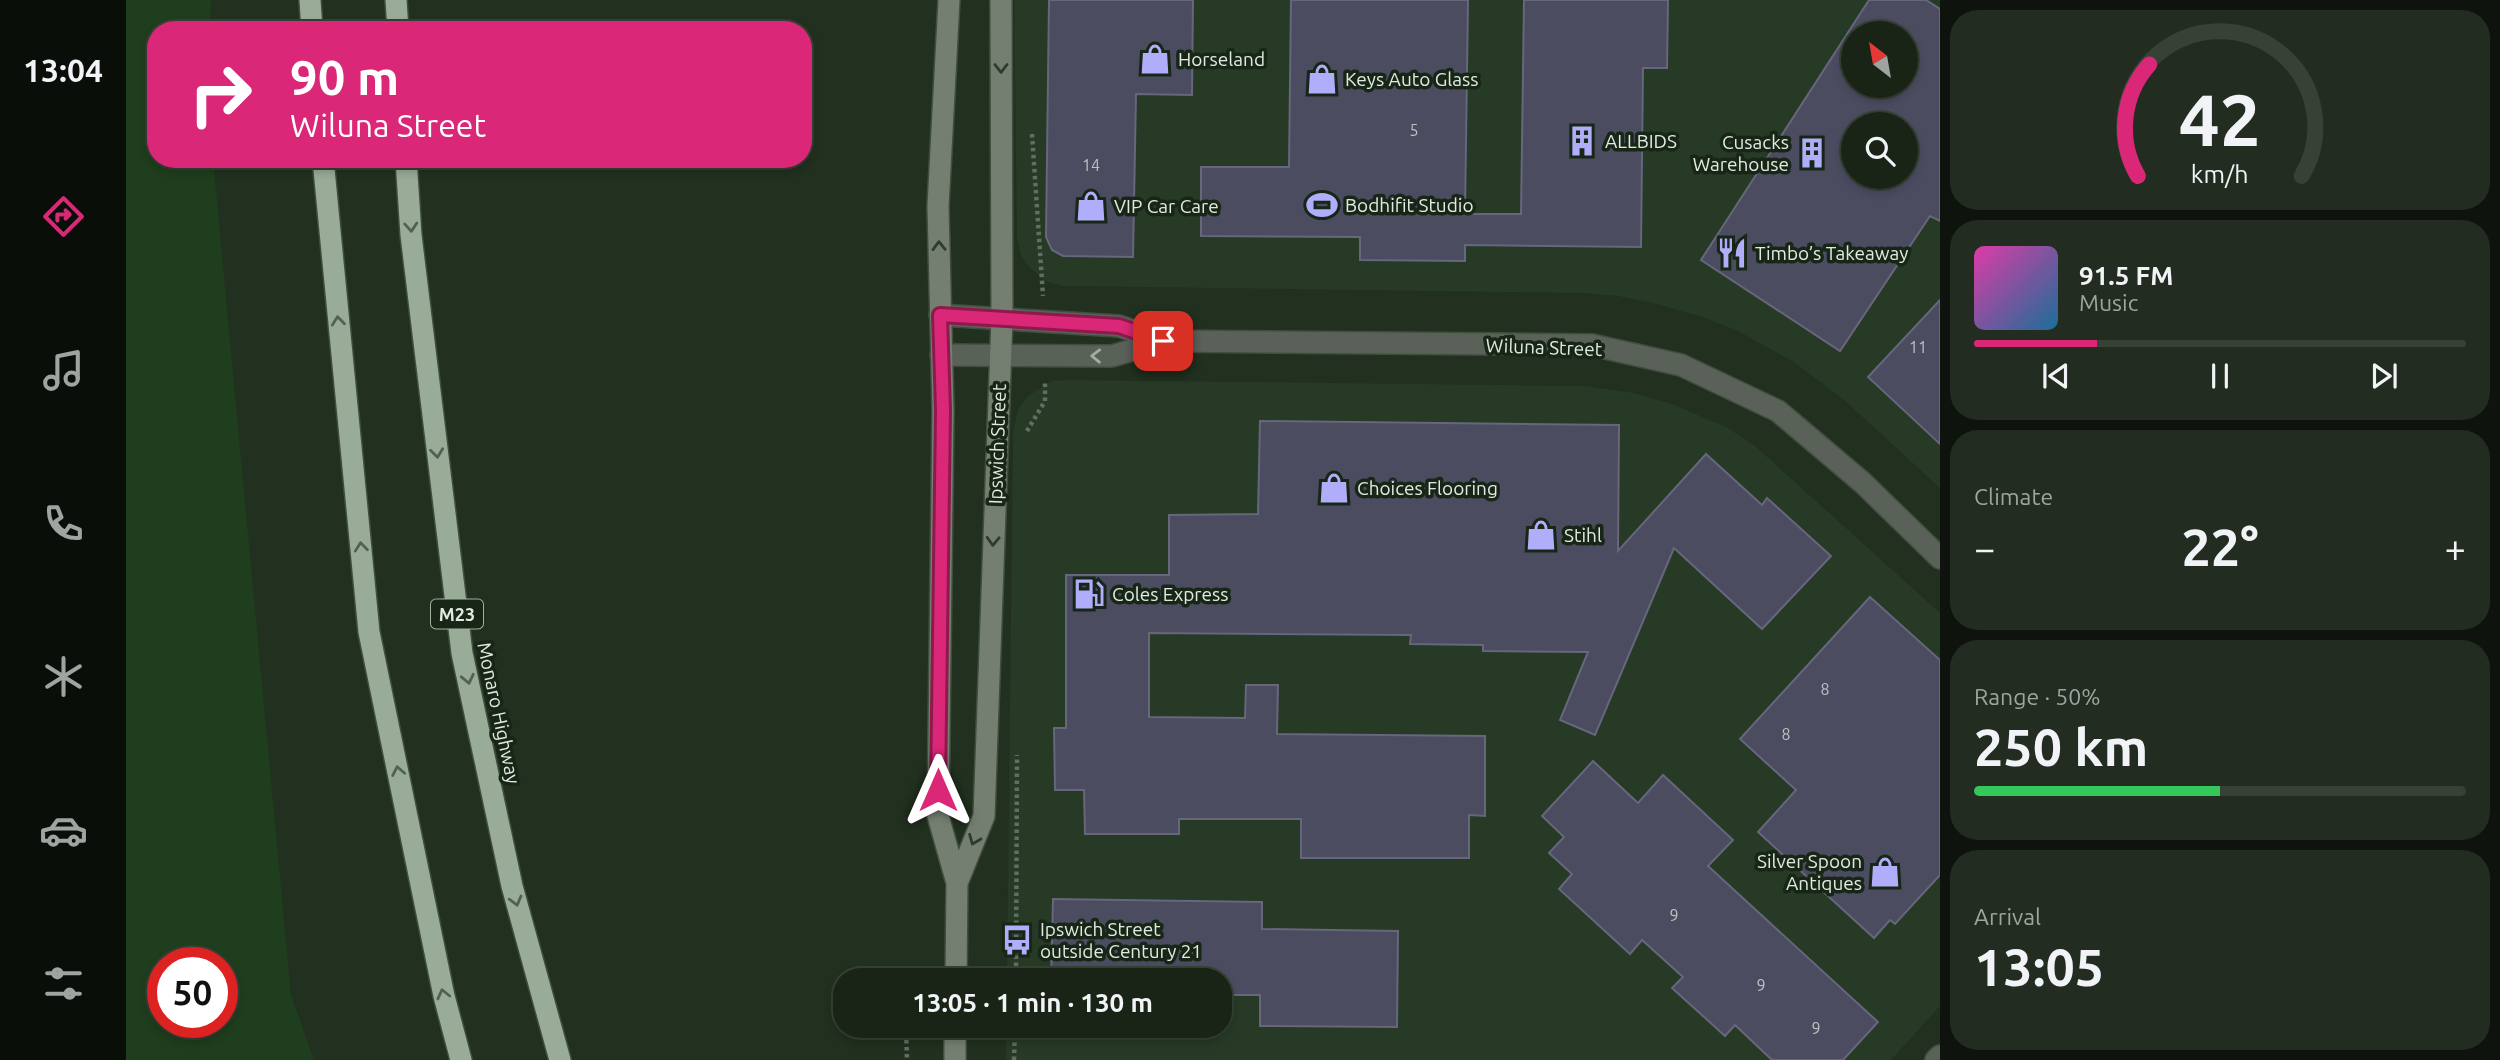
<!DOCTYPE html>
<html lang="en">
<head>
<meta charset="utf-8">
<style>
	:root { --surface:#192417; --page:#222c20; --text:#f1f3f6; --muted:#9fa4a1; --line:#374136; --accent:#db2777 }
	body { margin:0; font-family:Ubuntu,sans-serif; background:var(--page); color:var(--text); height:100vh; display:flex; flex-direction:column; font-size:26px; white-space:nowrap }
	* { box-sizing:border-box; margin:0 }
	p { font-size:23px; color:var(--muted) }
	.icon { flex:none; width:38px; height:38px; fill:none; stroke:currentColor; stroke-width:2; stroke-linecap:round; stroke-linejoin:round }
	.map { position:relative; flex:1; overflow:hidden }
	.side { display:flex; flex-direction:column; gap:10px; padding:10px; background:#0e140d; width:560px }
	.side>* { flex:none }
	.hud { position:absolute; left:21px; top:21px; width:665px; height:147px; border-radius:28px; box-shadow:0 4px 10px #0003,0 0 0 2px var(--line); background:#db2777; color:#fff; overflow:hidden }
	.needle { width:46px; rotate:329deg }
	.fabs { position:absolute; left:1715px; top:21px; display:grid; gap:14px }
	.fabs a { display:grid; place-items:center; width:77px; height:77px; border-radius:50%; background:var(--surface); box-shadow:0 4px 10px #0003,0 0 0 2px var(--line); font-size:35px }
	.speed { position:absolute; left:21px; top:947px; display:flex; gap:14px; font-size:35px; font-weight:700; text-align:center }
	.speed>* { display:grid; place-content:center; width:91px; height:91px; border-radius:50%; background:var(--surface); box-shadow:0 4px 10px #0003,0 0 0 2px var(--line); line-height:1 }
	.speed .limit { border:10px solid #d22; background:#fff; color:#111 }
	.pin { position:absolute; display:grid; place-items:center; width:60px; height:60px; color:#fff; margin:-30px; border-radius:14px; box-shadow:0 4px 10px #0006 }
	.me { position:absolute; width:77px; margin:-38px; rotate:0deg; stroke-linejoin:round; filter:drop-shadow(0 0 5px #0008) }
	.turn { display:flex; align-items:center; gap:24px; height:147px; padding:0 28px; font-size:32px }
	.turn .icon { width:91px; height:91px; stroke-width:2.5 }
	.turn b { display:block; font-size:49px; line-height:60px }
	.big { font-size:52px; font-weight:600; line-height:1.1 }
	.side .widget { flex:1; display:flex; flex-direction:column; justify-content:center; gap:10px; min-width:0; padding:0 24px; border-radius:28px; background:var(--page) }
	.side .dial { align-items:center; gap:0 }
	.dial svg { height:182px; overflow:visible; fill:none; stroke:var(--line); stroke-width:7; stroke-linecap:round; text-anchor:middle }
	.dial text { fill:var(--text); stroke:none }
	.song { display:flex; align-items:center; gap:21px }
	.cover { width:84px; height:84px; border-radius:10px; background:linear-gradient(135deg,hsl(320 70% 55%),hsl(200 70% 35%)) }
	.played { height:7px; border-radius:4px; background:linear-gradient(90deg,var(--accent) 25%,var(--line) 25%) }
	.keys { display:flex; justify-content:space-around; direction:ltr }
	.heat { display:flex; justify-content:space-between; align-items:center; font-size:38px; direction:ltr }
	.charge { height:10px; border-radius:5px; background:linear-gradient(90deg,#34c759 50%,var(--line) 0) }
	.trip { position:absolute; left:707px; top:968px; width:399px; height:70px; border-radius:28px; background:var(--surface); box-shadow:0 4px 10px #0003,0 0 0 2px var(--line); font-weight:600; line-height:70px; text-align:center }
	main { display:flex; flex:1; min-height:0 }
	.tab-bar { display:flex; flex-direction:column; width:126px; justify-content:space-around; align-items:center; background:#0a0e09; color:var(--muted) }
	.tab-bar .icon { width:49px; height:49px }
	.tab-bar .selected { color:var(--accent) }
	.tab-bar b { font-size:32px; color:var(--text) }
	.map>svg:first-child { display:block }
	.built { fill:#263a25; fill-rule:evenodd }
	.green { fill:#1f3e1d; fill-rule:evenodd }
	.building { fill:#4c4c61; stroke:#66667c; stroke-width:2; fill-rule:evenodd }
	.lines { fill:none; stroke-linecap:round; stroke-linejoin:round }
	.street-casing { stroke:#404e3e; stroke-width:24 }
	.secondary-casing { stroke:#404e3e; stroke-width:24 }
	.highway-casing { stroke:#404e3e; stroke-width:24 }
	.path { stroke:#616e60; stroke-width:4.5; stroke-dasharray:3.5 3.5; stroke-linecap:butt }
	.street { stroke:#5a6159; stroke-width:21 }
	.secondary { stroke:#747f72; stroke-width:21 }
	.highway { stroke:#99ac97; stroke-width:21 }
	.oneway { stroke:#2e3c2d }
	.oneway2 { stroke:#526250 }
	.oneway3 { stroke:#a4aca3 }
	.route-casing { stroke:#8e194d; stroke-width:18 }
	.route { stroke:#db2777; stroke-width:12 }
	.labels { text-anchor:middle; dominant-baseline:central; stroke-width:7; stroke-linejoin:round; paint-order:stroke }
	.number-label { font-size:16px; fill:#bcc2c0 }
	.shield { fill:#172616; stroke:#a4afa3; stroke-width:2 }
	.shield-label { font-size:18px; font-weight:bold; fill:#e1eae0 }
	.poi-label { font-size:19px; fill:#e1eae0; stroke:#172616; text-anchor:start }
	.street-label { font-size:19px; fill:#e1eae0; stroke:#172616 }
</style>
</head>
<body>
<main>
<nav class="tab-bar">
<b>13:04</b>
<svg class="icon selected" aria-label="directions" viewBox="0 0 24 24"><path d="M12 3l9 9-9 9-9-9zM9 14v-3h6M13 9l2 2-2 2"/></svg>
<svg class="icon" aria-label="music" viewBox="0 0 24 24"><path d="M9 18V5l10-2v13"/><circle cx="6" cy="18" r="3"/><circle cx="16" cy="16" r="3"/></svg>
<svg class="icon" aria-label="phone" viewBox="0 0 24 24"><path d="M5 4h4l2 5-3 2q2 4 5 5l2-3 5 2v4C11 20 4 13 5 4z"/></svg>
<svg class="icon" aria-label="climate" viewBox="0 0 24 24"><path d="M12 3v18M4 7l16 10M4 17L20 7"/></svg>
<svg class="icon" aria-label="car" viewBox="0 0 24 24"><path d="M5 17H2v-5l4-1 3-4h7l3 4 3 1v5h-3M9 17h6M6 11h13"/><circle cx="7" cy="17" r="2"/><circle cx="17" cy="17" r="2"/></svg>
<svg class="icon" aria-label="filters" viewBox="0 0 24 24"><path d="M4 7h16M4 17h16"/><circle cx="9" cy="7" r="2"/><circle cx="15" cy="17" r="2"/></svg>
</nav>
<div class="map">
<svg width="1814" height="1060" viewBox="0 0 1814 1060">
	<rect width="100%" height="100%" fill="#21301f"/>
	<!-- built -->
	<path class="built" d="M888,0H1814V488L1718,400L1668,362L1610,330L1579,318L1531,304L1492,296L1456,293L937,286L919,281L902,266L895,255L891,238ZM1727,33H1780V86H1727ZM1727,124H1780V177H1727Z
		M942,380L1460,386L1508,393L1546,404L1600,427L1628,445L1814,613V1006L1765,1060H880V1026H1094V980H881L887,432L892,409L902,396L926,381Z"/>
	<!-- green -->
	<path class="green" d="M0,0H85L84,30H30V159H87L165,995L188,1060H0ZM37,962H96V1022H37Z"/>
	<!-- building -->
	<path class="building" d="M923,0H1067L1066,95L1010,94L1007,257L937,256L926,250L920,237Z
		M1165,0H1342L1339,214H1395L1398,0H1542L1541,68H1517L1515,247L1339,245V261L1234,260V237L1075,236V167H1163Z
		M1743,0H1800L1814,9V221L1804,216L1714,351L1575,260ZM1727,33H1780V86H1727ZM1727,124H1780V177H1727Z
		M1814,300V444L1742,377Z
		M1134,421L1493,425L1492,551L1580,454L1636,505L1641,498L1705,556L1636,629L1548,548L1469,735L1434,720L1462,652L1357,651V645L1284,644L1285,635L1023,633V717L1119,718L1120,685H1152L1151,734L1359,736V816L1343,815V858H1175V819H1053V834H959L958,790H929L928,728H940V575H1043V515L1132,514Z
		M1744,597L1814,660V875L1769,924L1764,920L1748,938L1632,832L1670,790L1614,739Z
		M1467,761L1512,803L1537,775L1607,840L1582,866L1752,1022L1717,1060H1646L1609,1025L1599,1036L1546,988L1557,977L1516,940L1504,954L1433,889L1446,874L1423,853L1438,837L1416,816Z
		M927,899L1136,902V929L1272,931L1271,1027L1134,1026V995H1094V980H925Z"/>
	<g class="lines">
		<!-- street casing -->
		<g class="street-casing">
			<path id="street" d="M814,315L993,326L1037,341
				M815,355L986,356L1037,341H1044L1466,345L1555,365L1652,411L1737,483L1814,558
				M1810,1060L1814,1056"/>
		</g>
		<!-- secondary casing -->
		<g class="secondary-casing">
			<path id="secondary" d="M823,0L812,206L817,410L812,816L831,883L830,980
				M831,883L858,816L876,318L875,0
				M829,1060V1026"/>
		</g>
		<!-- highway casing -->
		<g class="highway-casing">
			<path id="highway" d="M184,0L186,30
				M270,0L272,30
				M197,159L243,632L318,996L335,1060
				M280,159L285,235L336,653L386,886L434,1060"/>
		</g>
		<!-- path -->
		<path class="path" d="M906,134L917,296
			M901,431L919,401V382
			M890,980L891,755
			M780,1026L781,1060
			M888,1060L889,1026"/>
		<!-- street -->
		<use href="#street" class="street"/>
		<!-- secondary -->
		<use href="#secondary" class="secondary"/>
		<!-- highway -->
		<use href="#highway" class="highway"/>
	</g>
	<!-- one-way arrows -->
	<defs><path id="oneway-chevron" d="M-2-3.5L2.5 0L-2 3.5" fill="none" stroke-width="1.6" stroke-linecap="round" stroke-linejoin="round" transform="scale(1.75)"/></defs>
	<g class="oneway">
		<use href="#oneway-chevron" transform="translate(875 68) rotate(90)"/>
		<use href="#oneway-chevron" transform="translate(813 246) rotate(-91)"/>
		<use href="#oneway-chevron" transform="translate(867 541) rotate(92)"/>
		<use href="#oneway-chevron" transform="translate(848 840) rotate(112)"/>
	</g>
	<g class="oneway2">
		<use href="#oneway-chevron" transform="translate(285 227) rotate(86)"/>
		<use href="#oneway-chevron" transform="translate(212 321) rotate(-96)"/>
		<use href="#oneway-chevron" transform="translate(311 453) rotate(83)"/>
		<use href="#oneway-chevron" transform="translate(235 547) rotate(-96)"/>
		<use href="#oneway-chevron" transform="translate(342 679) rotate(78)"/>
		<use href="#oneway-chevron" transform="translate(272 771) rotate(-101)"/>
		<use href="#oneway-chevron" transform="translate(390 901) rotate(75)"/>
		<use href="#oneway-chevron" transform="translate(317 994) rotate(-103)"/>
	</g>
	<use class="oneway3" href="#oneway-chevron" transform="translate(970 356) rotate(-179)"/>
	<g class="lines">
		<!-- route casing -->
		<g class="route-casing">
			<path id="route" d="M812,790L817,410L814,315L993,326L1037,341"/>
		</g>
		<!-- route -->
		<use href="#route" class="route"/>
	</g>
	<!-- icons -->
	<defs>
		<g id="shop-bare" transform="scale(2.415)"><path d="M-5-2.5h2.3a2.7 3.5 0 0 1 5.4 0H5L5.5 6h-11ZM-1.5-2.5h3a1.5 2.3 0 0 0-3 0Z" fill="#b0aefa" stroke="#172616" stroke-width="2.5" paint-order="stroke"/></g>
		<g id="building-bare" transform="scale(2.415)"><path d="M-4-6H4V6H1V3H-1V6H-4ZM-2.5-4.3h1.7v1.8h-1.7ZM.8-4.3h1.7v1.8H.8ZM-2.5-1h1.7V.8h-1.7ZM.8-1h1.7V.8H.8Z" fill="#b0aefa" stroke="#172616" stroke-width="2.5" paint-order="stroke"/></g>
		<g id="stadium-bare" transform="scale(2.415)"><path d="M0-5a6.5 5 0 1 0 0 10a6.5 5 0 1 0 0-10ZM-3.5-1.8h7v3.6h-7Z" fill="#b0aefa" stroke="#172616" stroke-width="2.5" paint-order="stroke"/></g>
		<g id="restaurant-bare" transform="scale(2.415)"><path d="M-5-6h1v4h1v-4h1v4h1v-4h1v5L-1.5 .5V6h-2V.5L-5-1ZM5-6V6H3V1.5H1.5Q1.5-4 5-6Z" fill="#b0aefa" stroke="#172616" stroke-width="2.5" paint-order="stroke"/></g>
		<g id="fuel-bare" transform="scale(2.415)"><path d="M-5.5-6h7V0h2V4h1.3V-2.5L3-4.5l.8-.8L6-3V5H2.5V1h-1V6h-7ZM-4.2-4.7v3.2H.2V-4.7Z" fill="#b0aefa" stroke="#172616" stroke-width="2.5" paint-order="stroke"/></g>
		<g id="bus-bare" transform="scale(2.415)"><path d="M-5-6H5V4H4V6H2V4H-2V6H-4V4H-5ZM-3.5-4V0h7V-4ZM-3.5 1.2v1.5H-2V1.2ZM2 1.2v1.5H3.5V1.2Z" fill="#b0aefa" stroke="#172616" stroke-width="2.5" paint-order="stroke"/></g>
	</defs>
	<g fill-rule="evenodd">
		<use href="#shop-bare" x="1029" y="59"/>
		<use href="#shop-bare" x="1196" y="79"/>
		<use href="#building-bare" x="1456" y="141"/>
		<use href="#building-bare" x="1686" y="153"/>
		<use href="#stadium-bare" x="1196" y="205"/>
		<use href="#shop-bare" x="965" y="206"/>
		<use href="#restaurant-bare" x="1606" y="253"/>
		<use href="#shop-bare" x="1208" y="488"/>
		<use href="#shop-bare" x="1415" y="535"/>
		<use href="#fuel-bare" x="963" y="594"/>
		<use href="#shop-bare" x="1759" y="872"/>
		<use href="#bus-bare" x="891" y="940"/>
	</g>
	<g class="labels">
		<!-- number labels -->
		<g class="number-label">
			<text x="1288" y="130">5</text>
			<text x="965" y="165">14</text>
			<text x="1792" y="347">11</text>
			<text x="1699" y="689">8</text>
			<text x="1660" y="734">8</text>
			<text x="1548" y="915">9</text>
			<text x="1635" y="985">9</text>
			<text x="1690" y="1028">9</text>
		</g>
		<!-- shield labels -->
		<rect class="shield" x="305" y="599.5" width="52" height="29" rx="5"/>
		<g class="shield-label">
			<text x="331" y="614">M23</text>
		</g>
		<!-- poi labels -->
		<g class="poi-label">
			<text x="1052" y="59">Horseland</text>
			<text x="1219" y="79">Keys Auto Glass</text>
			<text x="1479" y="141">ALLBIDS</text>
			<text x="1663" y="142" text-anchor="end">Cusacks<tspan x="1663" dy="22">Warehouse</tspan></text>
			<text x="1219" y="205">Bodhifit Studio</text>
			<text x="988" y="206">VIP Car Care</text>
			<text x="1629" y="253">Timbo’s Takeaway</text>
			<text x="1231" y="488">Choices Flooring</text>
			<text x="1438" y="535">Stihl</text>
			<text x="986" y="594">Coles Express</text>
			<text x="1736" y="861" text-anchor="end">Silver Spoon<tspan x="1736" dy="22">Antiques</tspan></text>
			<text x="914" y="929">Ipswich Street<tspan x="914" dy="22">outside Century 21</tspan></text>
		</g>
		<!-- street labels -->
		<g class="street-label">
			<text transform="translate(1418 347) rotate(2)">Wiluna Street</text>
			<text transform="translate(871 444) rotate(-88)">Ipswich Street</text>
			<text transform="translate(373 713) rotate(78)">Monaro Highway</text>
		</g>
	</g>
</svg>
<div class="fabs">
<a><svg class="needle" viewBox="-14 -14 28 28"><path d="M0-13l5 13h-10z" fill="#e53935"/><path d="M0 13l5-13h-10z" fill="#9fa4a1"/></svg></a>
<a><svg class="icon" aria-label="search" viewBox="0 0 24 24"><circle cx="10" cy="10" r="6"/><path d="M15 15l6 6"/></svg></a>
</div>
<div class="speed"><div class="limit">50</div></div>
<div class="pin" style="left:1037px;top:341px;background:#d93025"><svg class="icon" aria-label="arrive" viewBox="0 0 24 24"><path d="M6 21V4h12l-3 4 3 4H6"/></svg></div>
<svg class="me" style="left:812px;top:790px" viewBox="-20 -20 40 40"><path d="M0-17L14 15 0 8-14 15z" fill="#db2777" stroke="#fff" stroke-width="4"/></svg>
<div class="trip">13:05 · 1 min · 130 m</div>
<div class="hud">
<div class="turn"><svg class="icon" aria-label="right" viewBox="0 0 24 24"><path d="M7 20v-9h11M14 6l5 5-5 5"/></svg><div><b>90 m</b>Wiluna Street</div></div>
</div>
</div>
<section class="side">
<div class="widget dial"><svg viewBox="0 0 100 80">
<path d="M14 69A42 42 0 1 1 86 69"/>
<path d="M14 69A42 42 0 0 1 19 20" stroke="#db2777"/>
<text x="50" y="56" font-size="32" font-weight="700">42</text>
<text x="50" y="72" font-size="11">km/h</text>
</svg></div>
<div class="widget">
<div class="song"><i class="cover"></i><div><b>91.5 FM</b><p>Music</p></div></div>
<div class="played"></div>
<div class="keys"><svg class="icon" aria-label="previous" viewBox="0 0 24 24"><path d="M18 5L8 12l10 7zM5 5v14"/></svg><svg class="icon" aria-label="pause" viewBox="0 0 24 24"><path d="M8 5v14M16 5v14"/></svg><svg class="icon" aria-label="next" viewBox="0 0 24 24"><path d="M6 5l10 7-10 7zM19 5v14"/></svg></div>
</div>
<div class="widget"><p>Climate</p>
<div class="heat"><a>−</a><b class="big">22°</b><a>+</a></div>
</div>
<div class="widget"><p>Range · 50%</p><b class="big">250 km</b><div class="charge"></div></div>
<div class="widget"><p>Arrival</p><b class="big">13:05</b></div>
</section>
</main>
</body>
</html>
